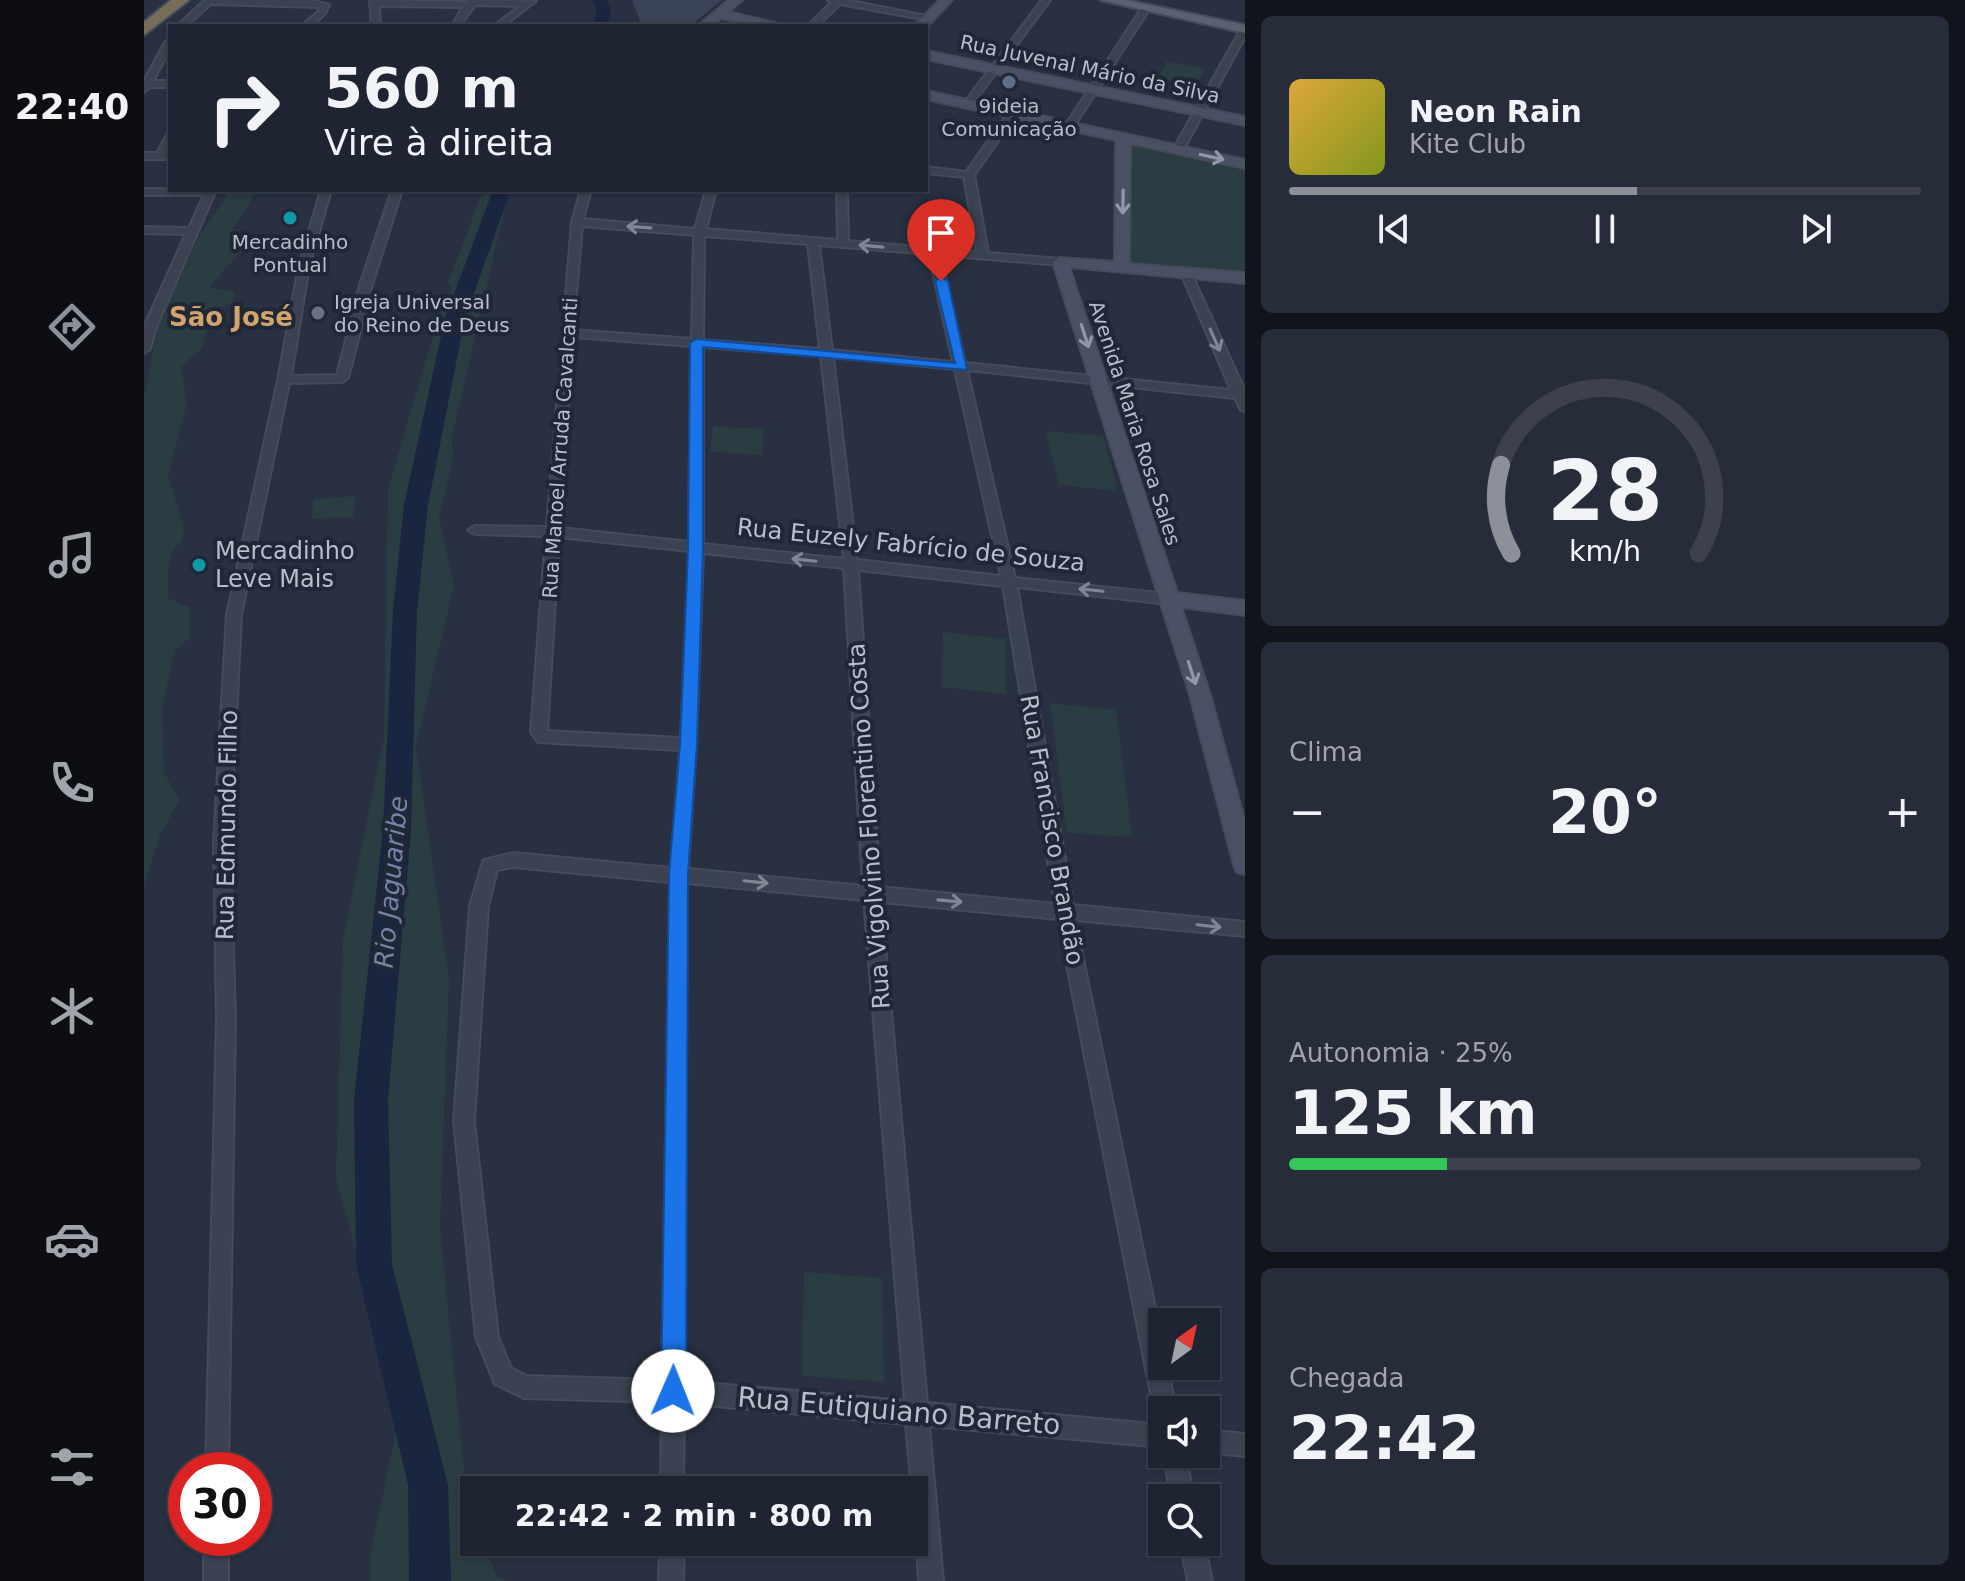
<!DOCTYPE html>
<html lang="pt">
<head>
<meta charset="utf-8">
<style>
	:root { --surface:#1e2431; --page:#262c39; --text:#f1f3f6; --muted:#a1a4ab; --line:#3c414d; --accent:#8c9099 }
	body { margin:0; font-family:"DejaVu Sans",sans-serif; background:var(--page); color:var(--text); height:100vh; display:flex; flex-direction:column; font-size:30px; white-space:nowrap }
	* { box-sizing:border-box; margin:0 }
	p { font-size:26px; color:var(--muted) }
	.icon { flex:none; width:44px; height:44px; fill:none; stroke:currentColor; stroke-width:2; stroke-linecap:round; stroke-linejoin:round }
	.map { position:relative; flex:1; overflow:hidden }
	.details { display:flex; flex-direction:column; gap:16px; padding:16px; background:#10141b; width:720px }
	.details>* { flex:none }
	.guide { position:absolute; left:24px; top:24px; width:760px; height:168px; border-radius:0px; box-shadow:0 2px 6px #0004,0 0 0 2px var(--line); background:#1e2431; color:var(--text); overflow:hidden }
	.needle { width:52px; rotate:33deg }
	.controls { position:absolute; left:1004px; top:1308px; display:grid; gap:16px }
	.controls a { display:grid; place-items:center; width:72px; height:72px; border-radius:0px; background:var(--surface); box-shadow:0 2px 6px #0004,0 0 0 2px var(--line); font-size:40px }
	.speed { position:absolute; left:24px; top:1452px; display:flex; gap:16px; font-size:40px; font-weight:700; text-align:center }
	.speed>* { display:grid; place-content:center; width:104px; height:104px; border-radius:50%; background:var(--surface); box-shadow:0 2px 6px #0004,0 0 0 2px var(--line); line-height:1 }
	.speed .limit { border:12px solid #d22; background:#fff; color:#111 }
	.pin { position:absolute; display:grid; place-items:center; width:68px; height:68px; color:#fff; margin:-82px -34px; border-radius:50% 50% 50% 0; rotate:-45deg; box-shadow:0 0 8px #0007 }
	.pin .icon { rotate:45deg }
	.me { position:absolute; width:88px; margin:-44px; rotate:1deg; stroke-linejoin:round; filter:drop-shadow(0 0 6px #0008) }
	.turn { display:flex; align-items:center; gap:28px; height:168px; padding:0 24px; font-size:36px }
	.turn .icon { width:104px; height:104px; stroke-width:2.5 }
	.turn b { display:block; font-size:56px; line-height:68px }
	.big { font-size:60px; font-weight:800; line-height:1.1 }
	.details .widget { flex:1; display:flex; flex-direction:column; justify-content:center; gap:12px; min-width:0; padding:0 28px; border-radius:12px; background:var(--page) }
	.details .dial { align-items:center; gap:0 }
	.dial svg { height:208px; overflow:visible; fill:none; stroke:var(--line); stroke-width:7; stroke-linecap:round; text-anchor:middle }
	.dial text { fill:var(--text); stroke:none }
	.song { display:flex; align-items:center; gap:24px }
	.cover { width:96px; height:96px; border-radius:12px; background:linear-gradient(135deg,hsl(40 70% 55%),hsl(70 70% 35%)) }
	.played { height:8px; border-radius:4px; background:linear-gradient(90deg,var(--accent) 55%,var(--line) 55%) }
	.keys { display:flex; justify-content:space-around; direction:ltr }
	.heat { display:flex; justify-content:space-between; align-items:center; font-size:44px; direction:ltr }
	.charge { height:12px; border-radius:6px; background:linear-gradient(90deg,#34c759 25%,var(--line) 0) }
	.trip { position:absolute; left:316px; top:1476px; width:468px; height:80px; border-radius:0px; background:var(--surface); box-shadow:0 2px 6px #0004,0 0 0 2px var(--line); font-weight:800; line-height:80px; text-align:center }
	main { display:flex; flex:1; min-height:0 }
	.dock { display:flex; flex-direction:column; width:144px; justify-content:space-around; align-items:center; background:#0c0e14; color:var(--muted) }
	.dock .icon { width:56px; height:56px }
	.dock .selected { color:var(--accent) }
	.dock b { font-size:36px; color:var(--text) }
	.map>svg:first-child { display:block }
	.green { fill:#2a3d42 }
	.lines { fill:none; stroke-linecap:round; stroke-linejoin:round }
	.river { fill:#1a263f; fill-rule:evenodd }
	.building { fill:#3a4357 }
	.street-casing { stroke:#454b5a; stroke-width:4 }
	.secondary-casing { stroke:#454b5a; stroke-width:4 }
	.primary-casing { stroke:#454b5a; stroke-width:4 }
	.highway-casing { stroke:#464d5b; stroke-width:4 }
	.street { fill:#3c4251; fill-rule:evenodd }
	.secondary { fill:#4a5164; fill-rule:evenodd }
	.primary { fill:#5a6171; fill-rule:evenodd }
	.highway { fill:#776e59; fill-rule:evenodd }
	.oneway { stroke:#9298a7 }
	.oneway2 { stroke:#818694 }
	.route { fill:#1a73e8; stroke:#114b97; stroke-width:2 }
	.service-dot { fill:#5c6f8a; stroke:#202736; stroke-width:3 }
	.culture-dot { fill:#0f9aa8; stroke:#202736; stroke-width:3 }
	.worship-dot { fill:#6b7280; stroke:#202736; stroke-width:3 }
	.labels { text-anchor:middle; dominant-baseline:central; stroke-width:8; stroke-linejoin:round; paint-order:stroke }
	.far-street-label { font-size:20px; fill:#b9becb; stroke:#202736 }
	.far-poi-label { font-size:20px; fill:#b9becb; stroke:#202736 }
	.street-label { font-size:24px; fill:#b9becb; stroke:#202736 }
	.poi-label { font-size:24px; fill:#b9becb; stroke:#202736; text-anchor:start }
	.far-district-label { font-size:26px; font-weight:bold; fill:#d2a46c; stroke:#202736 }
	.water-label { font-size:26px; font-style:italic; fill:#7384a8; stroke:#202736 }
	.near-street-label { font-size:28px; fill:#b9becb; stroke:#202736 }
</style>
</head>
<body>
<main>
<nav class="dock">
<b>22:40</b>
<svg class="icon selected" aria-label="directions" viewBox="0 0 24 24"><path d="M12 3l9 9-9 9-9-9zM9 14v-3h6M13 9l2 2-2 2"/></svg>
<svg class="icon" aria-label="music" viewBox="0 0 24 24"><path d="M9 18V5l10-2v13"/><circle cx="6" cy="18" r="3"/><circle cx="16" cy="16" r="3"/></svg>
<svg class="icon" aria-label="phone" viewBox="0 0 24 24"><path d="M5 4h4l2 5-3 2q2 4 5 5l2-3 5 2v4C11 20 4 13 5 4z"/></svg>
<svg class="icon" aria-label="climate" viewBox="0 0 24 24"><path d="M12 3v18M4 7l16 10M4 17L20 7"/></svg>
<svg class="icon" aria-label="car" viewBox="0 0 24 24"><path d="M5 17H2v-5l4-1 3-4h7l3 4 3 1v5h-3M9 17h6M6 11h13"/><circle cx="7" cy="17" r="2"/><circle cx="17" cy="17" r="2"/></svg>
<svg class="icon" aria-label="filters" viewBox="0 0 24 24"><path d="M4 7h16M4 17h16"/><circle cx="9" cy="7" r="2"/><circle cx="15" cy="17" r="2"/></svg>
</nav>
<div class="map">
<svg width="1101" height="1581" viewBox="0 0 1101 1581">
	<rect width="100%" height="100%" fill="#283041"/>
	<!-- green -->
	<path class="green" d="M1023,61L1061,68L1053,86L1014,78Z
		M986,144L1101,168V276L978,266Z
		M87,190H118L110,195L89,229L106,241L65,287L92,292L87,304L67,309L59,347L37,367L43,403L24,476L40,527L38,541C21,554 24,578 24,598L45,607L46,638L31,649L18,710L20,773L36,800L16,834L0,887V397L15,323L56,235Z
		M347,190H365L308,437L309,459L295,518L310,586L272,746L305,979L296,1229L323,1501L330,1519V1542H339L353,1577L367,1581H227L226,1556L255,1417L192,1177L199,939L240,737L244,489L289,336L282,331L296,302L309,288L304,283L336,198Z
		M569,426L620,429L618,455L566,452Z
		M902,431L959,436L974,491L915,485Z
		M212,496L209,517L167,519L170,499Z
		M799,632L862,639V694L797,687Z
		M906,703L972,710L988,837L923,833Z
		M660,1272L738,1278L740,1382L658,1376Z"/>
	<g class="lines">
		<!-- river -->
		<path class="river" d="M448,0H462L467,7L464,26H450L453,7Z
			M349,190H367L321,318L284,505L273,611L267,829L244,1100L248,1264L304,1485L307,1581H265L264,1485L212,1264L210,1100L239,829L249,611L260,505L301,318Z"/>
	</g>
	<!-- building -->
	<path class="building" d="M488,0H578L546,26H498Z"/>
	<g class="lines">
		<!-- street casing -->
		<g class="street-casing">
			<path id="street" d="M61,0H167L185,5C180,18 170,26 157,26L174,12L176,7L67,4L42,26H33Z
				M226,0L322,2L324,0L392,1L359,26H350L376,6L331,5L316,26H308L319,7L235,6L236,26H228Z
				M684,0H702L788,17L784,20L696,4L673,26H664L688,2Z
				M898,0H906L827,106H821V102Z
				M999,6L1006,8L929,128H923L921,126Z
				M1101,26V37L1039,150L1031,152L1029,150L1097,29Z
				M26,38V49L9,81H26V87H6L0,92V81L22,41Z
				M868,111L873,114L830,175L844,253L916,259L921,262L916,265L796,255L821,363L1087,390L1037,273L1042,270L1047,273L1101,391V411L1097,410L1091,398L823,370L871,578L1024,594L1031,599L1024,604L873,587L929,905L1101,922V936L931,920L1018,1342V1366H1023L1032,1410H1018V1420L1013,1418L1010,1410L914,919L737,902L783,1403L1018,1425V1447L785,1426L799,1581H775L770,1490H768L762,1424L540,1403L539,1490H517L518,1402L380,1398L351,1384L332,1337L310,1121L326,906L338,865L340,860L369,853L527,868L536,750L394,742L387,732L402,536L331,534L324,530L331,526L403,527L428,222L437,190H447L439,219L551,229L562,190H572L562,229L694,240L693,190H703L704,241L833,252L820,177L782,173V167L822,172L865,112ZM438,226L550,235L548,339L429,330ZM560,236L664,244L676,349L559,340ZM675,245L785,254L809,362L688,350ZM429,337L547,346L545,542L416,528ZM559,347L677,356L700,559L559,544ZM689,357L811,369L857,576L713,560ZM415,537L545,551L537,738L403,731ZM559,553L700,568L719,886L544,869L552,744ZM714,570L859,586L911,904L736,887ZM369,867L526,882L518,1380L382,1376L367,1368L354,1337L330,1121L344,906L353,870ZM543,883L720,900L761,1401L540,1381Z
				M26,134V146L22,153H26V159H0V153H13L23,135Z
				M0,189L72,190L12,327L6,349L0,353V327L42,234L0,233V227L45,228L60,195H0Z
				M177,190H187L165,266L147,376L193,375L216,285L248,190H258L228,285L204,378L198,382L145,383L97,615L86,842L91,1019L84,1470H62L73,1019L70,842L83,615L134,380L155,266Z
				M1062,1430L1101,1434V1456L1062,1452Z
				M1019,1454H1041L1050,1498H1028Z
				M60,1538H84V1581H60Z
				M516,1542H540L539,1581H515Z
				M1036,1542H1060L1068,1581H1044Z"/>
		</g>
		<!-- secondary casing -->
		<g class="secondary-casing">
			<path id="secondary" d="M585,0H598L584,12L643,26H619L577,18L567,26H554Z
				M796,0H808L782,27L770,26Z
				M782,51L1101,117V125L782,59Z
				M782,91L1101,160V168L986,143L985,264L1101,273V283L925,267L1033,593L1101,601V615L1037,607L1066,695L1101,823V874L1093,872L1090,865L1046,695L909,262L916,258L971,262L972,140L782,99Z"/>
		</g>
		<!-- primary casing -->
		<g class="primary-casing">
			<path id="primary" d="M956,0H982L1101,25V33Z"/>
		</g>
		<!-- highway casing -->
		<g class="highway-casing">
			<path id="highway" d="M27,0H45L0,35V22Z"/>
		</g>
		<!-- street -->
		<use href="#street" class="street"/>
		<!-- secondary -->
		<use href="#secondary" class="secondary"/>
		<!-- primary -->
		<use href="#primary" class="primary"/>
		<!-- highway -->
		<use href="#highway" class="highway"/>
	</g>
	<!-- one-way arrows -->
	<defs><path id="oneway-shaft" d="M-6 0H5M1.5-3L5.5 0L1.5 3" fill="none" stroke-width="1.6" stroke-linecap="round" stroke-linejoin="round" transform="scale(2)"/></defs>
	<g class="oneway">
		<use href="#oneway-shaft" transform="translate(1068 157) rotate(12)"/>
		<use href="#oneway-shaft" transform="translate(979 202) rotate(91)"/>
		<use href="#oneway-shaft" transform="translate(941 336) rotate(72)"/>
		<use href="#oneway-shaft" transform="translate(1048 673) rotate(72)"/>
	</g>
	<g class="oneway2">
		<use href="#oneway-shaft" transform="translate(495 227) rotate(-176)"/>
		<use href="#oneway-shaft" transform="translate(727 246) rotate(-175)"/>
		<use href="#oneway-shaft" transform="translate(1071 340) rotate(66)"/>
		<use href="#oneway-shaft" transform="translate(660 560) rotate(-174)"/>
		<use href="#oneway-shaft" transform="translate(947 590) rotate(-174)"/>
		<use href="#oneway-shaft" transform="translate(612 882) rotate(6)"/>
		<use href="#oneway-shaft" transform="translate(806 901) rotate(5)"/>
		<use href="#oneway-shaft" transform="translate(1065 926) rotate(6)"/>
	</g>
	<!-- route -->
	<path class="route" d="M797,277L804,281L823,370L559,347V549L553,744L544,874L542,1391L538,1400L529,1403L521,1400L517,1391L525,874L536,744L544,549L546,343L552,339L811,363L791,281Z"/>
	<!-- markers -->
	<circle class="service-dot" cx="865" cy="82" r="8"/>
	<g class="culture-dot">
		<circle cx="146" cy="218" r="8"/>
		<circle cx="55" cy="565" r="8"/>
	</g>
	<circle class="worship-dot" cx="174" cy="313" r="8"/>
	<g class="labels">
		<!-- far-street labels -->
		<g class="far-street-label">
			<text transform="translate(946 69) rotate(12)">Rua Juvenal Mário da Silva</text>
			<text transform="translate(991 423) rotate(72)">Avenida Maria Rosa Sales</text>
			<text transform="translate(416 448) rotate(-86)">Rua Manoel Arruda Cavalcanti</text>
		</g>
		<!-- far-poi labels -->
		<g class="far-poi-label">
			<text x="865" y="106">9ideia<tspan x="865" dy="23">Comunicação</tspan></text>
			<text x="146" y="242">Mercadinho<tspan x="146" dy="23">Pontual</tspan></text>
			<text x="190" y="302" text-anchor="start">Igreja Universal<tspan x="190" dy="23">do Reino de Deus</tspan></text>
		</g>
		<!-- street labels -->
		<g class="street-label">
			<text transform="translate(767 545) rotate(6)">Rua Euzely Fabrício de Souza</text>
			<text transform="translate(83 825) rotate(-89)">Rua Edmundo Filho</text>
			<text transform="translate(725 826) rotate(-94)">Rua Vigolvino Florentino Costa</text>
			<text transform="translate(908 830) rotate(80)">Rua Francisco Brandão</text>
		</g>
		<!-- poi labels -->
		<g class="poi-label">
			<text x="71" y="551">Mercadinho<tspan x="71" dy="28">Leve Mais</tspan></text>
		</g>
		<!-- far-district labels -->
		<g class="far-district-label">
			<text x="87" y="317">São José</text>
		</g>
		<!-- water labels -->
		<g class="water-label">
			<text transform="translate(247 882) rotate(-85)">Rio Jaguaribe</text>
		</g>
		<!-- near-street labels -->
		<g class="near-street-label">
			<text transform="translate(755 1411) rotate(5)">Rua Eutiquiano Barreto</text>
		</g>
	</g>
</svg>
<div class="controls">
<a><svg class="needle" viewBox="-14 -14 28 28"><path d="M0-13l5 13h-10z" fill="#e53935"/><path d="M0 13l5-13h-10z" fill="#a1a4ab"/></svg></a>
<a><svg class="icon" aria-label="sound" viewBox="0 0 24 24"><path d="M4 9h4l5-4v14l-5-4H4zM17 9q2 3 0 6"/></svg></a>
<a><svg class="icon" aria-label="search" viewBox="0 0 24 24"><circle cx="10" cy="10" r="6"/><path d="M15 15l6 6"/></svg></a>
</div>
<div class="speed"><div class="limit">30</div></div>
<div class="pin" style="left:797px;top:281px;background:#d93025"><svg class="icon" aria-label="arrive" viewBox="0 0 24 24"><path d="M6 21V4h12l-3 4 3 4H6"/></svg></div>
<svg class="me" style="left:529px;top:1391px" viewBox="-20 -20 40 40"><circle r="19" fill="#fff"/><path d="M0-13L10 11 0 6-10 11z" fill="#1a73e8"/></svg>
<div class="trip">22:42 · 2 min · 800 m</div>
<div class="guide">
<div class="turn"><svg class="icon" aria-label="right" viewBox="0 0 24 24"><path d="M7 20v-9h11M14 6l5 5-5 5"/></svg><div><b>560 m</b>Vire à direita</div></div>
</div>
</div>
<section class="details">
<div class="widget">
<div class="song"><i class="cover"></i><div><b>Neon Rain</b><p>Kite Club</p></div></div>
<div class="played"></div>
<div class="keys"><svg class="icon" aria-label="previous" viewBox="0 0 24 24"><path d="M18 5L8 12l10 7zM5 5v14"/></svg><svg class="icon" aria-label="pause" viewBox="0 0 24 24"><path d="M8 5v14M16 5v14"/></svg><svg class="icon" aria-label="next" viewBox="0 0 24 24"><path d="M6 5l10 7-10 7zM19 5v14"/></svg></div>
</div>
<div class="widget dial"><svg viewBox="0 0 100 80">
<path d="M14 69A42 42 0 1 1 86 69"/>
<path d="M14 69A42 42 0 0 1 10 35" stroke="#8c9099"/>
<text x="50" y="56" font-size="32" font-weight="700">28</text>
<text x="50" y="72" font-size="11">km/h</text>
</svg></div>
<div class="widget"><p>Clima</p>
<div class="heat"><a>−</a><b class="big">20°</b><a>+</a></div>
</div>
<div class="widget"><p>Autonomia · 25%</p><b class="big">125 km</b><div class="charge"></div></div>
<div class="widget"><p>Chegada</p><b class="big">22:42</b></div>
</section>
</main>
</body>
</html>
